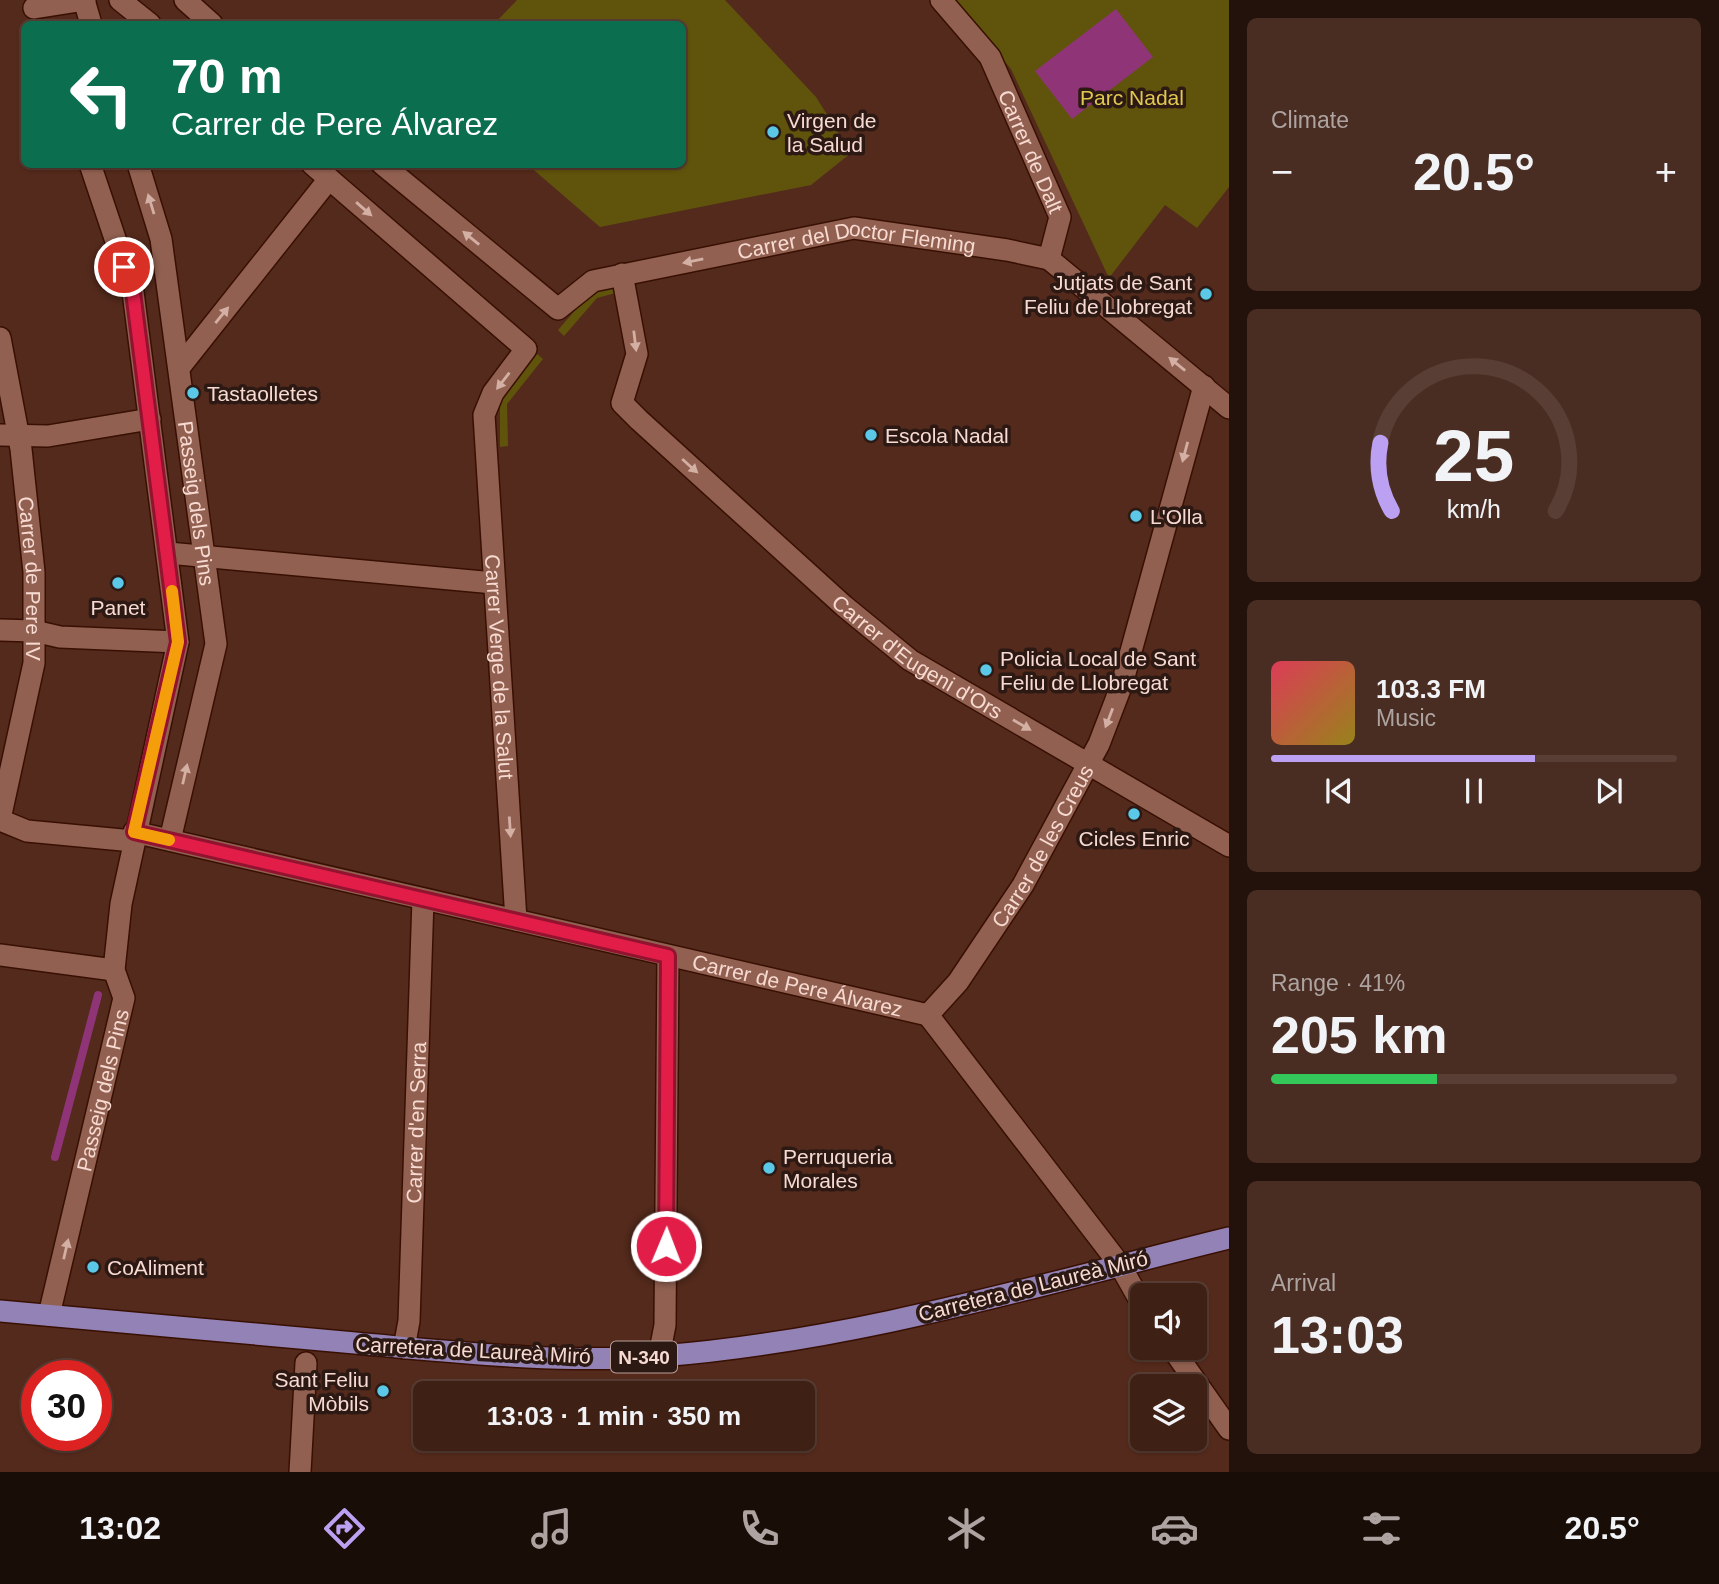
<!DOCTYPE html>
<html lang="en">
<head>
<meta charset="utf-8">
<style>
	:root { --surface:#3f2015; --page:#4a2d22; --text:#f1f3f6; --muted:#ada3a0; --line:#583e34; --accent:#bca0f2 }
	body { margin:0; font-family:Arial,sans-serif; background:var(--page); color:var(--text); height:100vh; display:flex; flex-direction:column; font-size:26px; white-space:nowrap }
	* { box-sizing:border-box; margin:0 }
	p { font-size:23px; color:var(--muted) }
	.icon { flex:none; width:38px; height:38px; fill:none; stroke:currentColor; stroke-width:2; stroke-linecap:round; stroke-linejoin:round }
	.map { position:relative; flex:1; overflow:hidden }
	.side { display:flex; flex-direction:column; gap:18px; padding:18px; background:#23120c; width:490px }
	.side>* { flex:none }
	.hud { position:absolute; left:21px; top:21px; width:665px; height:147px; border-radius:10px; box-shadow:0 2px 5px #0004,0 0 0 2px var(--line); background:#0b6e4f; color:#fff; overflow:hidden }
	.fabs { position:absolute; left:1130px; top:1283px; display:grid; gap:14px }
	.fabs a { display:grid; place-items:center; width:77px; height:77px; border-radius:10px; background:var(--surface); box-shadow:0 2px 5px #0004,0 0 0 2px var(--line); font-size:35px }
	.speed { position:absolute; left:21px; top:1360px; display:flex; gap:14px; font-size:35px; font-weight:700; text-align:center }
	.speed>* { display:grid; place-content:center; width:91px; height:91px; border-radius:50%; background:var(--surface); box-shadow:0 2px 5px #0004,0 0 0 2px var(--line); line-height:1 }
	.speed .limit { border:10px solid #d22; background:#fff; color:#111 }
	.pin { position:absolute; display:grid; place-items:center; width:60px; height:60px; color:#fff; margin:-30px; border:4px solid #fff; border-radius:50%; box-shadow:0 2px 7px #0007 }
	.me { position:absolute; width:77px; margin:-38px; rotate:1deg; stroke-linejoin:round; filter:drop-shadow(0 0 5px #0008) }
	.turn { display:flex; align-items:center; gap:24px; height:147px; padding:0 35px; font-size:32px }
	.turn .icon { width:91px; height:91px; stroke-width:2.5 }
	.turn b { display:block; font-size:49px; line-height:60px }
	.big { font-size:52px; font-weight:700; line-height:1.1 }
	.side .card { flex:1; display:flex; flex-direction:column; justify-content:center; gap:10px; min-width:0; padding:0 24px; border-radius:10px; background:var(--page) }
	.side .dial { align-items:center; gap:0 }
	.dial svg { height:182px; overflow:visible; fill:none; stroke:var(--line); stroke-width:7; stroke-linecap:round; text-anchor:middle }
	.dial text { fill:var(--text); stroke:none }
	.song { display:flex; align-items:center; gap:21px }
	.cover { width:84px; height:84px; border-radius:10px; background:linear-gradient(135deg,hsl(350 70% 55%),hsl(50 70% 35%)) }
	.played { height:7px; border-radius:4px; background:linear-gradient(90deg,var(--accent) 65%,var(--line) 65%) }
	.keys { display:flex; justify-content:space-around; direction:ltr }
	.heat { display:flex; justify-content:space-between; align-items:center; font-size:38px; direction:ltr }
	.charge { height:10px; border-radius:5px; background:linear-gradient(90deg,#34c759 41%,var(--line) 0) }
	.trip { position:absolute; left:413px; top:1381px; width:402px; height:70px; border-radius:10px; background:var(--surface); box-shadow:0 2px 5px #0004,0 0 0 2px var(--line); font-weight:700; line-height:70px; text-align:center }
	.tab-bar { display:flex; height:112px; justify-content:space-around; align-items:center; background:#190d08; color:var(--muted) }
	.tab-bar .icon { width:49px; height:49px }
	.tab-bar .current { color:var(--accent) }
	.tab-bar b { font-size:32px; color:var(--text) }
	main { display:flex; flex:1; min-height:0 }
	.map>svg:first-child { display:block }
	.green { fill:#60540c }
	.water { fill:#8e3477 }
	.lines { fill:none; stroke-linecap:round; stroke-linejoin:round }
	.stream { stroke:#8e3477; stroke-width:8 }
	.minor-casing { stroke:#381003; stroke-width:24 }
	.major-casing { stroke:#381003; stroke-width:24 }
	.minor { stroke:#916051; stroke-width:21 }
	.major { stroke:#9282b6; stroke-width:21 }
	.oneway { fill:#d3afa4 }
	.route-casing { stroke:#92132f; stroke-width:18 }
	.route { stroke:#e11d48; stroke-width:12 }
	.slow { stroke:#f59e0b; stroke-width:12 }
	.poi-dot { fill:#5ac8e6; stroke:#2d1913; stroke-width:2.5 }
	.labels { text-anchor:middle; dominant-baseline:central; stroke-width:7; stroke-linejoin:round; paint-order:stroke }
	.shield { fill:#2d1913; stroke:#baa098; stroke-width:2 }
	.shield-label { font-size:19px; font-weight:bold; fill:#f7dad1 }
	.park-label { font-size:21px; fill:#e0c950; stroke:#2d1913 }
	.poi-label { font-size:21px; fill:#f7dad1; stroke:#2d1913; text-anchor:start }
	.street-label { font-size:21px; fill:#f7dad1; stroke:#2d1913 }
</style>
</head>
<body>
<main>
<div class="map">
<svg width="1229" height="1472" viewBox="0 0 1229 1472">
	<rect width="100%" height="100%" fill="#542a1c"/>
	<!-- green -->
	<path class="green" d="M517,0H725L816,97L851,153L811,185L600,227L528,165L682,164V24H494Z
		M954,0H1229V187L1197,228L1165,205L1109,278L1011,69Z
		M622,283L623,291L597,298L564,336L558,330L592,291Z
		M537,354L543,359L507,404L508,446L500,447V400Z"/>
	<!-- water -->
	<path class="water" d="M1116,9L1153,57L1072,119L1035,71Z"/>
	<g class="lines">
		<!-- stream -->
		<path class="stream" d="M55,1157L98,995"/>
		<!-- minor casing -->
		<g class="minor-casing">
			<g id="minor">
				<path d="M84,0L91,24"/>
				<path d="M120,0L150,24"/>
				<path d="M185,0L212,24"/>
				<path id="s1" d="M941,0L990,57L1060,217L1049,259"/>
				<path d="M34,8L85,0"/>
				<path id="s2" d="M138,164L161,239L216,644L170,840"/>
				<path id="s3" d="M312,164L526,349L493,393L484,415L516,920"/>
				<path id="s4" d="M382,164L558,309L593,281L854,228L1007,250L1049,259L1229,408"/>
				<path id="s5" d="M622,274L637,354L622,403L639,420L844,606L910,660L1229,846"/>
				<path id="s6" d="M0,338L21,449L34,572V663L0,819"/>
				<path d="M179,368L329,179"/>
				<path d="M0,435L48,436L150,419"/>
				<path d="M168,553L494,583"/>
				<path d="M0,630L34,631L60,637L178,642"/>
				<path d="M0,820L27,831L133,841"/>
				<path id="s7" d="M134,832L928,1015"/>
				<path d="M0,955L114,970"/>
				<path id="s8" d="M1143,1306L1120,1265L928,1015L958,982L1023,885L1099,744L1122,684L1204,386"/>
				<path id="s9" d="M49,1315L124,998L114,970L121,904L178,642L133,292L90,164"/>
				<path id="s10" d="M404,1348L409,1321L423,899"/>
				<path d="M1172,1348L1229,1429"/>
				<path d="M659,1356L665,1325L668,956"/>
				<path d="M300,1472L306,1363"/>
			</g>
		</g>
		<!-- major casing -->
		<g class="major-casing">
			<path id="major" d="M0,1311C118,1322 237,1332 355,1343C456,1352 559,1364 661,1356C854,1341 1042,1284 1229,1238"/>
		</g>
		<!-- minor -->
		<use href="#minor" class="minor"/>
		<!-- major -->
		<use href="#major" class="major"/>
	</g>
	<!-- one-way arrows -->
	<defs><path id="oneway-solid" d="M-6-.8H1V-3.2L6.5 0L1 3.2V.8H-6Z" transform="scale(1.75)"/></defs>
	<g class="oneway">
		<use href="#oneway-solid" transform="translate(151 204) rotate(-107)"/>
		<use href="#oneway-solid" transform="translate(364 209) rotate(41)"/>
		<use href="#oneway-solid" transform="translate(471 238) rotate(-141)"/>
		<use href="#oneway-solid" transform="translate(693 261) rotate(169)"/>
		<use href="#oneway-solid" transform="translate(222 315) rotate(-51)"/>
		<use href="#oneway-solid" transform="translate(635 341) rotate(83)"/>
		<use href="#oneway-solid" transform="translate(1177 364) rotate(-141)"/>
		<use href="#oneway-solid" transform="translate(503 381) rotate(128)"/>
		<use href="#oneway-solid" transform="translate(1185 452) rotate(105)"/>
		<use href="#oneway-solid" transform="translate(690 466) rotate(42)"/>
		<use href="#oneway-solid" transform="translate(1109 718) rotate(111)"/>
		<use href="#oneway-solid" transform="translate(1022 725) rotate(30)"/>
		<use href="#oneway-solid" transform="translate(185 774) rotate(-77)"/>
		<use href="#oneway-solid" transform="translate(510 827) rotate(86)"/>
		<use href="#oneway-solid" transform="translate(66 1249) rotate(-77)"/>
	</g>
	<g class="lines">
		<!-- route casing -->
		<g class="route-casing">
			<path id="route" d="M124,267L133,292L178,642L134,832L668,956L666,1246"/>
		</g>
		<!-- route -->
		<use href="#route" class="route"/>
		<!-- slow -->
		<path class="slow" d="M169,840L134,832L178,642L172,591"/>
	</g>
	<!-- markers -->
	<g class="poi-dot">
		<circle cx="773" cy="132" r="7"/>
		<circle cx="1206" cy="294" r="7"/>
		<circle cx="193" cy="393" r="7"/>
		<circle cx="871" cy="435" r="7"/>
		<circle cx="1136" cy="516" r="7"/>
		<circle cx="118" cy="583" r="7"/>
		<circle cx="986" cy="670" r="7"/>
		<circle cx="1134" cy="814" r="7"/>
		<circle cx="769" cy="1168" r="7"/>
		<circle cx="93" cy="1267" r="7"/>
		<circle cx="383" cy="1391" r="7"/>
	</g>
	<g class="labels">
		<!-- shield labels -->
		<rect class="shield" x="611" y="1341.5" width="66" height="31" rx="5"/>
		<g class="shield-label">
			<text x="644" y="1357">N-340</text>
		</g>
		<!-- park labels -->
		<g class="park-label">
			<text x="1132" y="97">Parc Nadal</text>
		</g>
		<!-- poi labels -->
		<g class="poi-label">
			<text x="787" y="120">Virgen de<tspan x="787" dy="24">la Salud</tspan></text>
			<text x="1192" y="282" text-anchor="end">Jutjats de Sant<tspan x="1192" dy="24">Feliu de Llobregat</tspan></text>
			<text x="207" y="393">Tastaolletes</text>
			<text x="885" y="435">Escola Nadal</text>
			<text x="1150" y="516">L'Olla</text>
			<text x="118" y="607" text-anchor="middle">Panet</text>
			<text x="1000" y="658">Policia Local de Sant<tspan x="1000" dy="24">Feliu de Llobregat</tspan></text>
			<text x="1134" y="838" text-anchor="middle">Cicles Enric</text>
			<text x="783" y="1156">Perruqueria<tspan x="783" dy="24">Morales</tspan></text>
			<text x="107" y="1267">CoAliment</text>
			<text x="369" y="1379" text-anchor="end">Sant Feliu<tspan x="369" dy="24">Mòbils</tspan></text>
		</g>
		<!-- street labels -->
		<g class="street-label">
			<text stroke="none"><textPath href="#s1" startOffset="178">Carrer de Dalt</textPath></text>
			<text stroke="none"><textPath href="#s4" startOffset="541">Carrer del Doctor Fleming</textPath></text>
			<text stroke="none"><textPath href="#s2" startOffset="345">Passeig dels Pins</textPath></text>
			<text stroke="none"><textPath href="#s6" startOffset="243">Carrer de Pere IV</textPath></text>
			<text stroke="none"><textPath href="#s5" startOffset="523">Carrer d'Eugeni d'Ors</textPath></text>
			<text stroke="none"><textPath href="#s3" startOffset="614">Carrer Verge de la Salut</textPath></text>
			<text stroke="none"><textPath href="#s8" startOffset="567">Carrer de les Creus</textPath></text>
			<text stroke="none"><textPath href="#s7" startOffset="681">Carrer de Pere Álvarez</textPath></text>
			<text stroke="none"><textPath href="#s9" startOffset="231">Passeig dels Pins</textPath></text>
			<text stroke="none"><textPath href="#s10" startOffset="226">Carrer d'en Serra</textPath></text>
			<text transform="translate(1033 1286) rotate(-14)">Carretera de Laureà Miró</text>
			<text transform="translate(473 1350) rotate(3)">Carretera de Laureà Miró</text>
		</g>
	</g>
</svg>
<div class="fabs">
<a><svg class="icon" aria-label="sound" viewBox="0 0 24 24"><path d="M4 9h4l5-4v14l-5-4H4zM17 9q2 3 0 6"/></svg></a>
<a><svg class="icon" aria-label="layers" viewBox="0 0 24 24"><path d="M12 4l9 5-9 5-9-5zM3 14l9 5 9-5"/></svg></a>
</div>
<div class="speed"><div class="limit">30</div></div>
<div class="pin" style="left:124px;top:267px;background:#d93025"><svg class="icon" aria-label="arrive" viewBox="0 0 24 24"><path d="M6 21V4h12l-3 4 3 4H6"/></svg></div>
<svg class="me" style="left:666px;top:1246px" viewBox="-20 -20 40 40"><circle r="17" fill="#e11d48" stroke="#fff" stroke-width="3"/><path d="M0-11L8 9 0 5-8 9z" fill="#fff"/></svg>
<div class="trip">13:03 · 1 min · 350 m</div>
<div class="hud">
<div class="turn"><svg class="icon" aria-label="left" viewBox="0 0 24 24"><path d="M17 20v-9H6M10 6l-5 5 5 5"/></svg><div><b>70 m</b>Carrer de Pere Álvarez</div></div>
</div>
</div>
<section class="side">
<div class="card"><p>Climate</p>
<div class="heat"><a>−</a><b class="big">20.5°</b><a>+</a></div>
</div>
<div class="card dial"><svg viewBox="0 0 100 80">
<path d="M14 69A42 42 0 1 1 86 69"/>
<path d="M14 69A42 42 0 0 1 9 39" stroke="#bca0f2"/>
<text x="50" y="56" font-size="32" font-weight="700">25</text>
<text x="50" y="72" font-size="11">km/h</text>
</svg></div>
<div class="card">
<div class="song"><i class="cover"></i><div><b>103.3 FM</b><p>Music</p></div></div>
<div class="played"></div>
<div class="keys"><svg class="icon" aria-label="previous" viewBox="0 0 24 24"><path d="M18 5L8 12l10 7zM5 5v14"/></svg><svg class="icon" aria-label="pause" viewBox="0 0 24 24"><path d="M8 5v14M16 5v14"/></svg><svg class="icon" aria-label="next" viewBox="0 0 24 24"><path d="M6 5l10 7-10 7zM19 5v14"/></svg></div>
</div>
<div class="card"><p>Range · 41%</p><b class="big">205 km</b><div class="charge"></div></div>
<div class="card"><p>Arrival</p><b class="big">13:03</b></div>
</section>
</main>
<nav class="tab-bar">
<b>13:02</b>
<svg class="icon current" aria-label="directions" viewBox="0 0 24 24"><path d="M12 3l9 9-9 9-9-9zM9 14v-3h6M13 9l2 2-2 2"/></svg>
<svg class="icon" aria-label="music" viewBox="0 0 24 24"><path d="M9 18V5l10-2v13"/><circle cx="6" cy="18" r="3"/><circle cx="16" cy="16" r="3"/></svg>
<svg class="icon" aria-label="phone" viewBox="0 0 24 24"><path d="M5 4h4l2 5-3 2q2 4 5 5l2-3 5 2v4C11 20 4 13 5 4z"/></svg>
<svg class="icon" aria-label="climate" viewBox="0 0 24 24"><path d="M12 3v18M4 7l16 10M4 17L20 7"/></svg>
<svg class="icon" aria-label="car" viewBox="0 0 24 24"><path d="M5 17H2v-5l4-1 3-4h7l3 4 3 1v5h-3M9 17h6M6 11h13"/><circle cx="7" cy="17" r="2"/><circle cx="17" cy="17" r="2"/></svg>
<svg class="icon" aria-label="filters" viewBox="0 0 24 24"><path d="M4 7h16M4 17h16"/><circle cx="9" cy="7" r="2"/><circle cx="15" cy="17" r="2"/></svg>
<b>20.5°</b>
</nav>
</body>
</html>
